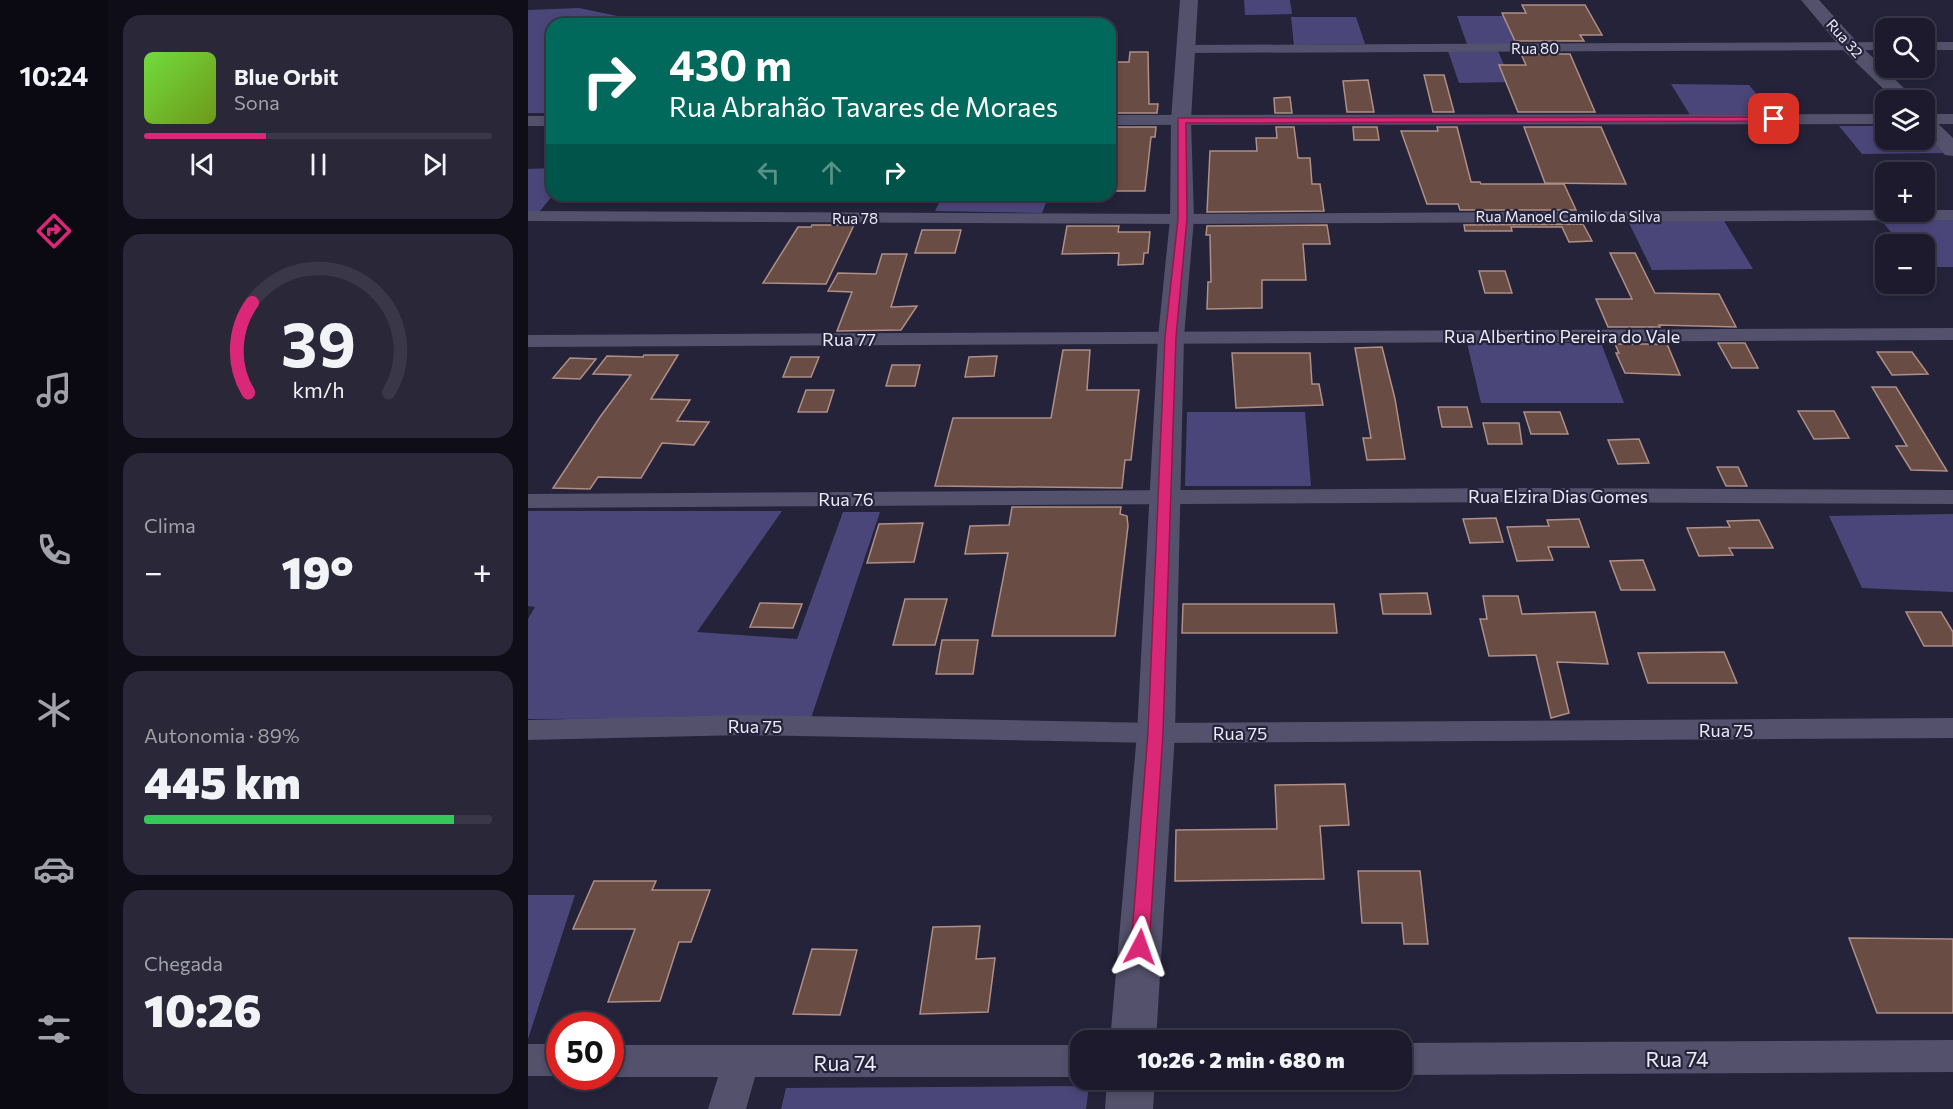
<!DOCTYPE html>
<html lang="pt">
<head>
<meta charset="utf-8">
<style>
	:root { --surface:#1c1a2c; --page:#292738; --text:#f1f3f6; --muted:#a0a1a9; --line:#3a3848; --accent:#db2777 }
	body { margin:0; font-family:Commissioner,sans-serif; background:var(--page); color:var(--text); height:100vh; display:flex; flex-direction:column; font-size:22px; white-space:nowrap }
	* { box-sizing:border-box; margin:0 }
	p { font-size:20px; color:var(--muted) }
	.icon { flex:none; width:33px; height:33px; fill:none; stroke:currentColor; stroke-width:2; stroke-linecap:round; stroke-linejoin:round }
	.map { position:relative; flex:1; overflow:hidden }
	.drawer { display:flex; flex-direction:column; gap:15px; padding:15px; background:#0f0e18; width:420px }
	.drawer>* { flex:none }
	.guide { position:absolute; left:18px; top:18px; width:570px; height:183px; border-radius:18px; box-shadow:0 3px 9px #0003,0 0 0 2px var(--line); background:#00695c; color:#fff; overflow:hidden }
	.buttons { position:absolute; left:1347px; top:18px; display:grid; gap:12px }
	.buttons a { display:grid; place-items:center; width:60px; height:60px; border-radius:12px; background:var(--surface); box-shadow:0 3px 9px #0003,0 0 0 2px var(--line); font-size:30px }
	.speed { position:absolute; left:18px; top:1012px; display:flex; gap:12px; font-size:30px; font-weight:700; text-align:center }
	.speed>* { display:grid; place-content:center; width:78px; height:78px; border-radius:50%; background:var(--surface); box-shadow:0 3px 9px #0003,0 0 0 2px var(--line); line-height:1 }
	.speed .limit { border:9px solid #d22; background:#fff; color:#111 }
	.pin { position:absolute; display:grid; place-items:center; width:51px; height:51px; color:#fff; margin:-26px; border-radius:12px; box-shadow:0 3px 9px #0006 }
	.me { position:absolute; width:66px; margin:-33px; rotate:4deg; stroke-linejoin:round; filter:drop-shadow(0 0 4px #0008) }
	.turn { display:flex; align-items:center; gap:21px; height:126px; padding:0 24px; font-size:27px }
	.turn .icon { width:78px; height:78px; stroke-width:2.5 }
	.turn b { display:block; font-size:42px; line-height:51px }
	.lanes { display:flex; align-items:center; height:57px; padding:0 24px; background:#0003; justify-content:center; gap:30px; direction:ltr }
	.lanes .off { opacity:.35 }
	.big { font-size:45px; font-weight:800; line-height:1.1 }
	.drawer .card { flex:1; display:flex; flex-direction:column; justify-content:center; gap:9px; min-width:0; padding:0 21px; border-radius:18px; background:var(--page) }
	.drawer .dial { align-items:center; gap:0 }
	.dial svg { height:156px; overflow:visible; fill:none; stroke:var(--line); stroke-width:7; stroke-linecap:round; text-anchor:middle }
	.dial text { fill:var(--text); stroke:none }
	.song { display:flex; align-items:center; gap:18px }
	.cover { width:72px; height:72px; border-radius:9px; background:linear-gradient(135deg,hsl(100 70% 55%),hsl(80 70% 35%)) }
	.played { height:6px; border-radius:3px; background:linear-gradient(90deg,var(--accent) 35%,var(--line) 35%) }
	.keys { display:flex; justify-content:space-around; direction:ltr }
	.heat { display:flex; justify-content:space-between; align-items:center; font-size:33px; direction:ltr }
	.charge { height:9px; border-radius:4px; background:linear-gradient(90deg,#34c759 89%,var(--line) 0) }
	.trip { position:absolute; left:542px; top:1030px; width:342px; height:60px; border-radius:18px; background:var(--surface); box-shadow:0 3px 9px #0003,0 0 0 2px var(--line); font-weight:800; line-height:60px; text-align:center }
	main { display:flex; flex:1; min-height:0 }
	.dock { display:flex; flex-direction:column; width:108px; justify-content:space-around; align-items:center; background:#0b0a12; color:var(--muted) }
	.dock .icon { width:42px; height:42px }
	.dock .selected { color:var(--accent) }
	.dock b { font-size:27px; color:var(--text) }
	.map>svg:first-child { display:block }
	.green { fill:#4b467a }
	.building { fill:#694c44; stroke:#af8f86; stroke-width:1.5 }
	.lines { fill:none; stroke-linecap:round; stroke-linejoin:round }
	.minor { fill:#53516b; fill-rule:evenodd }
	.secondary { fill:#53516b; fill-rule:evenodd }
	.route { fill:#db2777; stroke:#8e194d; stroke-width:1.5 }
	.labels { text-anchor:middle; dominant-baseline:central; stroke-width:4.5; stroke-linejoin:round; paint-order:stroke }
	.far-street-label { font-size:15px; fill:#eaeaf9; stroke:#25233a }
	.street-label { font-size:18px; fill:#eaeaf9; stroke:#25233a }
	.near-street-label { font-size:21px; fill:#eaeaf9; stroke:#25233a }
</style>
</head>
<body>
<main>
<nav class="dock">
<b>10:24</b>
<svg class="icon selected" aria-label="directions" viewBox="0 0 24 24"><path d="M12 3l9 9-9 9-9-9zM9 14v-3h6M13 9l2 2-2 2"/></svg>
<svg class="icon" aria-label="music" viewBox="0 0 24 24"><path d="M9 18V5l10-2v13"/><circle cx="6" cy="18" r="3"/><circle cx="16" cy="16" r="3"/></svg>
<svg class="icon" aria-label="phone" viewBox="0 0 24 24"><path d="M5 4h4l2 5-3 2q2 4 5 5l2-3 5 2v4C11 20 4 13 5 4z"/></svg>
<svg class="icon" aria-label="climate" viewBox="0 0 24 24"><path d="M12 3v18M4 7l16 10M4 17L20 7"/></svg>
<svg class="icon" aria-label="car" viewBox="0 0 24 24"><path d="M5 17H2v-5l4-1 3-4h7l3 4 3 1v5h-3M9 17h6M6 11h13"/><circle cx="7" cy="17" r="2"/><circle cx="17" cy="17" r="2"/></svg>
<svg class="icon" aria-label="filters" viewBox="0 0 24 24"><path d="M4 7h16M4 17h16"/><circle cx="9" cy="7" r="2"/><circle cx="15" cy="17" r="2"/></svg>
</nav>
<section class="drawer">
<div class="card">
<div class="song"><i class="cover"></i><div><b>Blue Orbit</b><p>Sona</p></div></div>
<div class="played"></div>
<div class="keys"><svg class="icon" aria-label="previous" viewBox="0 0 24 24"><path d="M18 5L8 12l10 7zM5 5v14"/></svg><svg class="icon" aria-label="pause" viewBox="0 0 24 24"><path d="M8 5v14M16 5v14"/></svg><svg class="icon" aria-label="next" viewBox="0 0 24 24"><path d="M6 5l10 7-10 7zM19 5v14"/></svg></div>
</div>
<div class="card dial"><svg viewBox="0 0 100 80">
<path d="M14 69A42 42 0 1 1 86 69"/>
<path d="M14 69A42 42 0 0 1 16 23" stroke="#db2777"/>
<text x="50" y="56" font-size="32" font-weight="700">39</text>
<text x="50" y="72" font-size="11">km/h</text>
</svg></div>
<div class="card"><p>Clima</p>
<div class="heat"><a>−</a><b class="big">19°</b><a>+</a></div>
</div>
<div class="card"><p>Autonomia · 89%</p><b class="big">445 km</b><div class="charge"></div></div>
<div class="card"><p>Chegada</p><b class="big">10:26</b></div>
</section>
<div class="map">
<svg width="1425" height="1109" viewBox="0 0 1425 1109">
	<rect width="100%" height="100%" fill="#25233a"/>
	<!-- green -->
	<path class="green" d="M716,0H762L764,14L717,15Z
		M51,8L128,24H24V113H0V10Z
		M929,16H976L989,44H939Z
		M763,17H828L837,44L766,45Z
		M920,51H970L983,82L931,83Z
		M1143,84L1221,85L1246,114L1162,115Z
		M1311,126H1357L1358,140H1396L1397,134L1415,153L1334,154Z
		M24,168L25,195L12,211H0V169Z
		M415,195H521L514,213L407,211Z
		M1352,219H1425V267H1397L1396,244H1373Z
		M1100,221H1196L1225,269L1124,270Z
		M939,343H1073L1096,403H953Z
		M659,412H777L783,486H657Z
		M0,511H254L169,632L269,639L315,512H352L283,718L0,719V619L7,607L0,606Z
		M1425,514V592L1334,588L1301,516Z
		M0,895H47L0,1039Z
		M561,1086L558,1109H253L258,1088Z"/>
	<!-- building -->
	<path class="building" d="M994,5H1057L1074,35H1052L1056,41H987L974,13H998Z
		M602,52H620L621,104H630L629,113H582V62H601Z
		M993,54H1042L1067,112H990L971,65H998Z
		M896,75H916L926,112H905Z
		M840,80L846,112H819L815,81Z
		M762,97L764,113H747L746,98Z
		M589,127H628L627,137H623L617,191H582V168Z
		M748,127H766L770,158H782L784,184H792L796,211L679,212L682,151H729L728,138H749Z
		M825,127H849L851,140H826Z
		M909,127H929L943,182H952L953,184H1036L1048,210H932L930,204H899L873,131H910Z
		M996,127H1073L1098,184L1017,183Z
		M1055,224L1064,241L1041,242L1034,227H983L984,231H937L936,225Z
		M284,225H326L298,284L235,283L270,227H283Z
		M799,225L802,244H775L778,280H734V308L679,309L680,282H683L682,235H678L679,226Z
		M539,226H591L590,232H622L620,253H616L615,264L590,265L591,253L534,254Z
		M394,230H433L427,253H387Z
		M1082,253H1107L1127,293L1191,294L1208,327L1131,325L1132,327H1080L1068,299H1104Z
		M354,254H379L363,307L389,306L373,330L309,331L324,292L300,291L310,273L348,274Z
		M951,271H977L984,293H957Z
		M1190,343H1217L1230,368H1204Z
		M1087,344H1139L1152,375L1097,373L1088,353H1091Z
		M854,347L867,399L877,459L839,460L835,438H843L827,348Z
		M535,350H562L559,390H611L603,460H597L594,488L407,486L425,418H523Z
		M1349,352H1384L1400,374L1364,375Z
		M704,353H782L784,384H791L795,405L708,408Z
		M116,355H150L123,399L162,400L149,421L181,422L166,445L134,443L113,478L70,477L62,489L25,488L72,417L103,375L65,374L79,356L115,357Z
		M469,356L466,376L437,377L441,357Z
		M263,357H291L283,377H255Z
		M42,358L68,359L52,379L25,378Z
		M364,365H392L387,386H358Z
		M1344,387H1368L1419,471L1383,470L1368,446H1379Z
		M278,390H306L299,412H270Z
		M910,407H939L944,427H914Z
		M1270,411H1306L1321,438L1286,439Z
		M996,412H1032L1040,434H1003Z
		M955,423H991L994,444H960Z
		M1111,439L1121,463L1090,464L1080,440Z
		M1189,467H1210L1219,486H1198Z
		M484,507H593L592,514L599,516L600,526L587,636H464L480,553L437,554L442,526L481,525Z
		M968,518L975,542L942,543L935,519Z
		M1051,519L1061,547H1020L1025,560L989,561L979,527L1021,526L1019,520Z
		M1231,520L1245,548H1201L1205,555L1171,556L1159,528L1202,527L1199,521Z
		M395,523L386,562L339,563L351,524Z
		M1115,560L1127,590H1093L1082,561Z
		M899,593L903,614H855L852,594Z
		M955,596H990L994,614L1067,612L1080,664L1029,662L1041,713L1023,718L1008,655L961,656L952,619H959Z
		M377,599H419L407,645H365Z
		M232,603L274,604L265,628L222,627Z
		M655,604H806L809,633H654Z
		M1378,612H1413L1425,632V646H1396Z
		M414,640H450L445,674H408Z
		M1196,652L1209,683H1120L1110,653Z
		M817,784L821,825L792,826L796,879L647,881L648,830L749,829L747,785Z
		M830,871H892L900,944H876L874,923H834Z
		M66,881H128L124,890H182L163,942H151L132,1001L80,1002L107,929H45Z
		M452,926L448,959L467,958L460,1012L392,1014L405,927Z
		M1321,938L1425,939V1013H1349Z
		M284,949L329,950L312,1015L265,1014Z"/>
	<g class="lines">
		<!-- minor -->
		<path class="minor" d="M1358,42V50L656,53L649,49L656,45Z
			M1396,42H1425V50H1396Z
			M1358,114V124L582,125V115Z
			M1396,114H1425V124H1396Z
			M0,116H24V126H0Z
			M1358,210H1425V220L654,224L0,221V211L654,214Z
			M1425,328V340L0,347V335Z
			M1007,488L1425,490V504L1007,502L0,508V494Z
			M216,715L628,723L1425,718V738L628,743L216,735L0,740V720Z
			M1425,1040V1072L873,1075V1043Z
			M0,1044H32V1076H0Z
			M82,1045H552V1077H227L218,1109H180L190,1077H82Z"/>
		<!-- secondary -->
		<path class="secondary" d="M652,0H670L663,120L666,219L656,337L647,733L628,1041H582L609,733L630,337L642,219L643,120Z
			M1273,0H1291L1329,42L1388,100H1367L1315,50Z
			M1396,115L1403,117L1425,138V156L1417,155L1396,133Z
			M579,1080H627L625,1109H577Z"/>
	</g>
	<!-- route -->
	<path class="route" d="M1246,117L1250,119L1249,121L658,123L659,219L648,337L635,733L621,947L619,952L612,954L606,952L603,947L620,733L637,337L650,219V118Z"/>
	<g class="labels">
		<!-- far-street labels -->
		<g class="far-street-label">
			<text transform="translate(1317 38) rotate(48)">Rua 32</text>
			<text x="1007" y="48">Rua 80</text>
			<text x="1040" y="216">Rua Manoel Camilo da Silva</text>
			<text x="327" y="218">Rua 78</text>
		</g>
		<!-- street labels -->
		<g class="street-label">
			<text x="1034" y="336">Rua Albertino Pereira do Vale</text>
			<text x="321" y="339">Rua 77</text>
			<text x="1030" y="496">Rua Elzira Dias Gomes</text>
			<text x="318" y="499">Rua 76</text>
			<text x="227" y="726">Rua 75</text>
			<text x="1198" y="730">Rua 75</text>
			<text x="712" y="733">Rua 75</text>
		</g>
		<!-- near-street labels -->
		<g class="near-street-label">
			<text x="1149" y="1058">Rua 74</text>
			<text x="317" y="1062">Rua 74</text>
		</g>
	</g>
</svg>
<div class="buttons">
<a><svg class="icon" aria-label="search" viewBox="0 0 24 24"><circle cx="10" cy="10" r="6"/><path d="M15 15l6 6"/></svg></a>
<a><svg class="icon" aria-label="layers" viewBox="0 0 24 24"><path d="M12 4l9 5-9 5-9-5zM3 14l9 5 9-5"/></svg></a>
<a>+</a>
<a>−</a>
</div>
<div class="speed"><div class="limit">50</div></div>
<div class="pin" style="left:1246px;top:119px;background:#d93025"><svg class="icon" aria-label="arrive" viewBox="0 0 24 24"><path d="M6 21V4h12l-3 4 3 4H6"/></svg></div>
<svg class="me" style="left:612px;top:947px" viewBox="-20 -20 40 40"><path d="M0-17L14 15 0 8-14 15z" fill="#db2777" stroke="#fff" stroke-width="4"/></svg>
<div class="trip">10:26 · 2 min · 680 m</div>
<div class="guide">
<div class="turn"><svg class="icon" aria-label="right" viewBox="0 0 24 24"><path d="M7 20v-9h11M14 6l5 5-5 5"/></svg><div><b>430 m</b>Rua Abrahão Tavares de Moraes</div></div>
<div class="lanes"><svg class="icon off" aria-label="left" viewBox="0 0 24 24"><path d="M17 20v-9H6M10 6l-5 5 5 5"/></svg><svg class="icon off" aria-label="ahead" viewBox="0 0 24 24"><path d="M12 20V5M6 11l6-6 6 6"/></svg><svg class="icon" aria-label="right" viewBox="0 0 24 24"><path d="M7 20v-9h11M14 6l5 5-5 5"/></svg></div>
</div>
</div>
</main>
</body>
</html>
